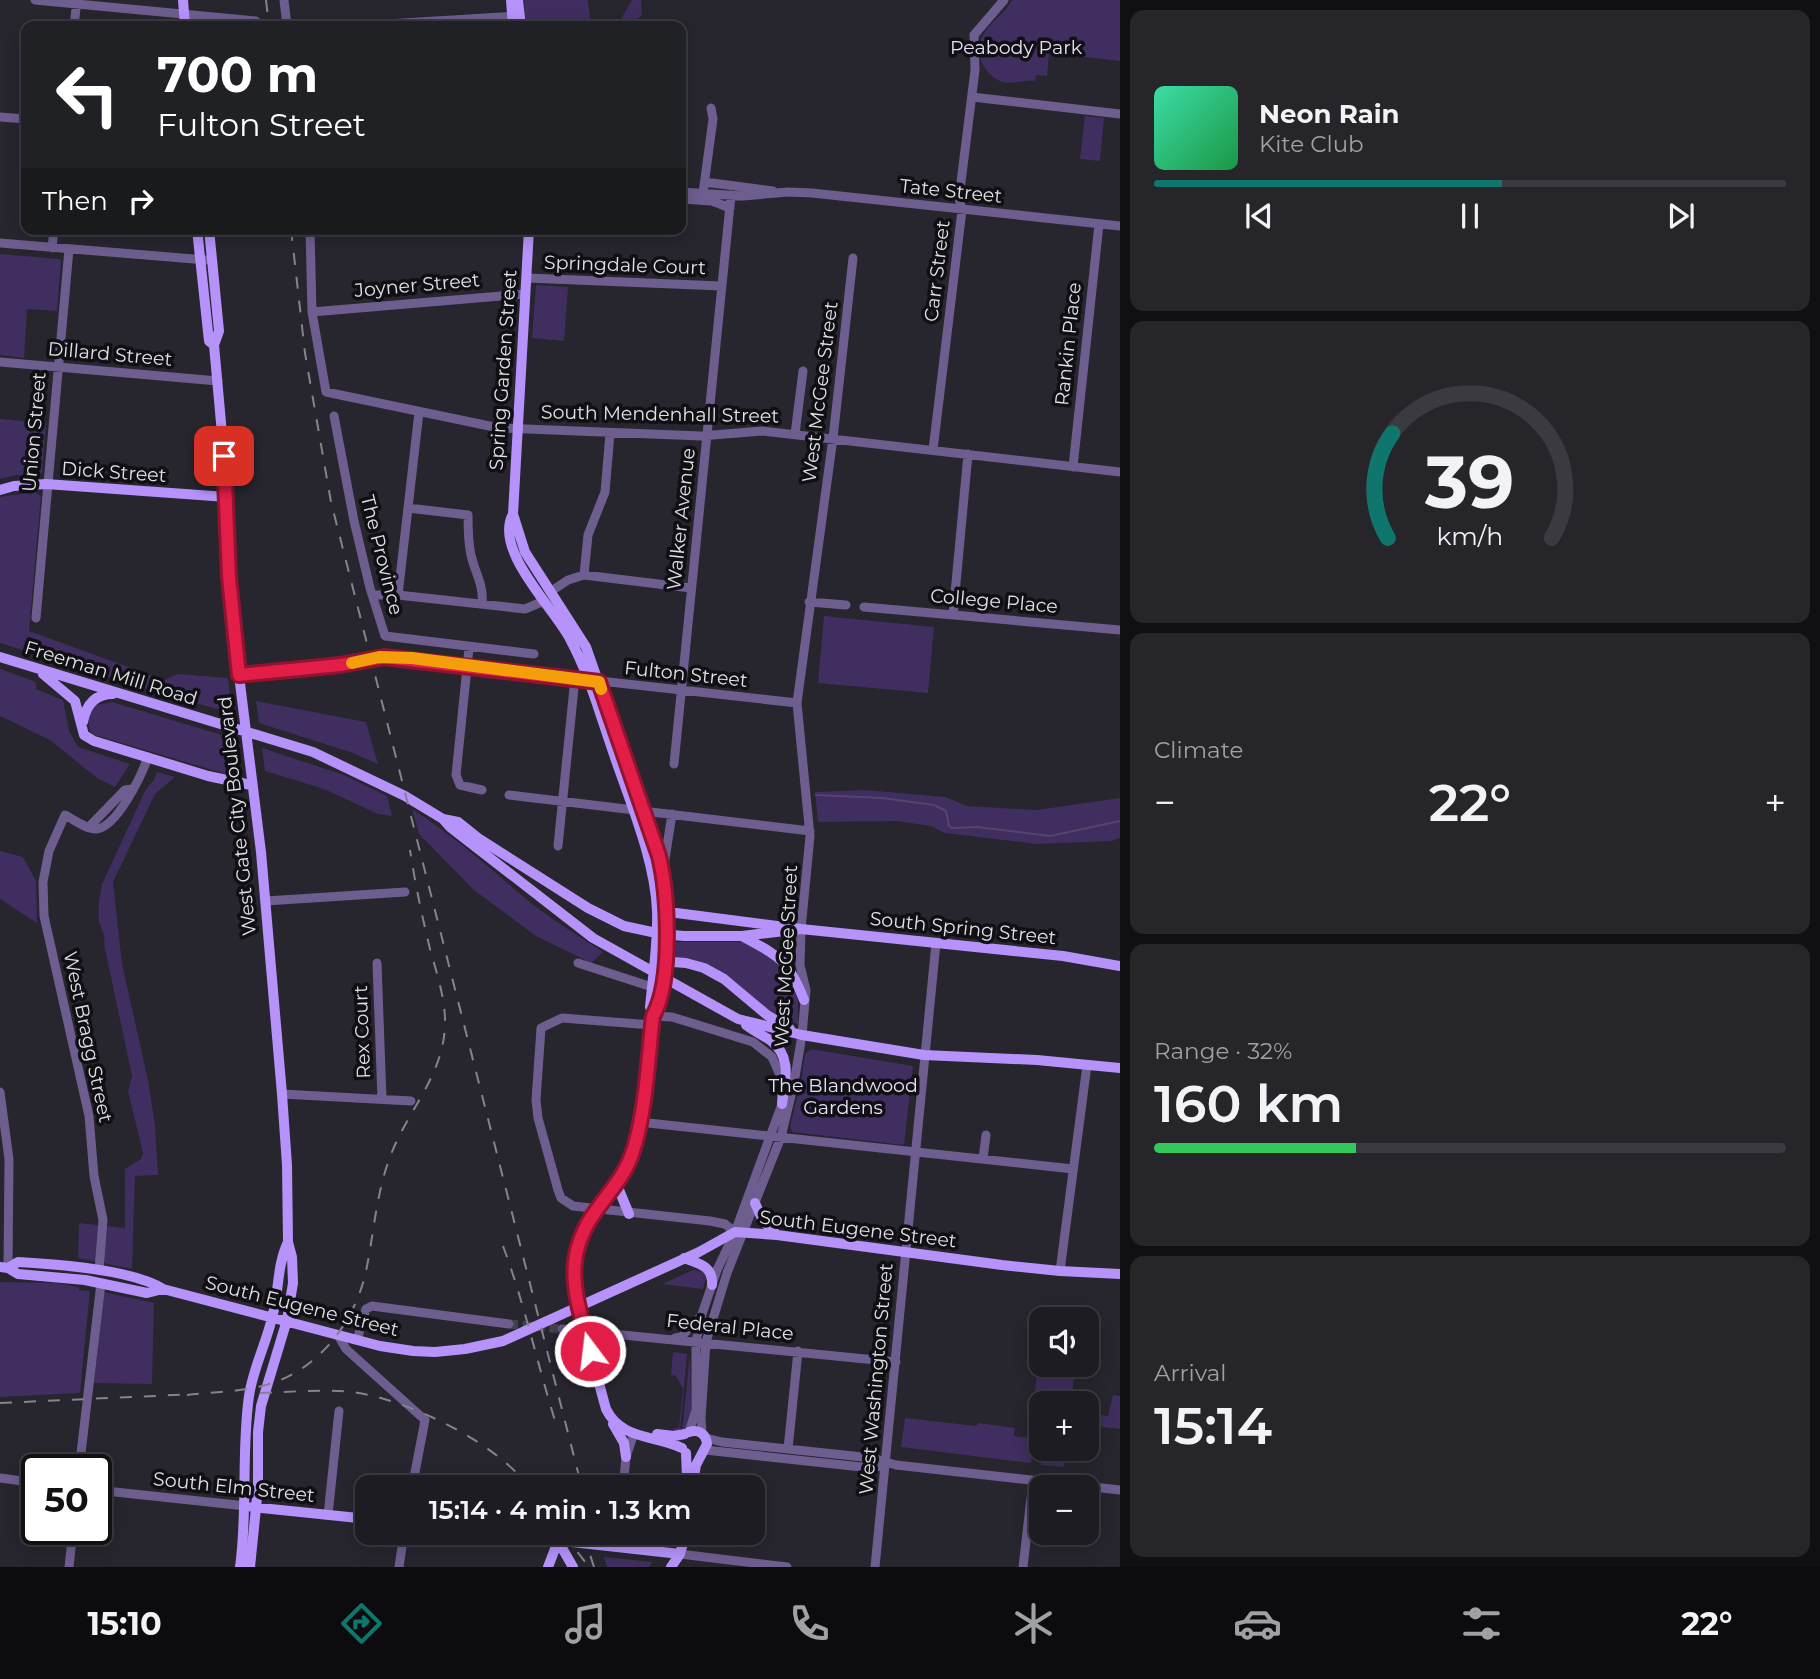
<!DOCTYPE html>
<html lang="en">
<head>
<meta charset="utf-8">
<style>
	:root { --surface:#1d1c22; --page:#25252a; --text:#f1f3f6; --muted:#a0a1a5; --line:#3b3a40; --accent:#0f766e }
	body { margin:0; font-family:Montserrat,sans-serif; background:var(--page); color:var(--text); height:100vh; display:flex; flex-direction:column; font-size:26px; white-space:nowrap }
	* { box-sizing:border-box; margin:0 }
	p { font-size:23px; color:var(--muted) }
	.icon { flex:none; width:38px; height:38px; fill:none; stroke:currentColor; stroke-width:2; stroke-linecap:round; stroke-linejoin:round }
	.map { position:relative; flex:1; overflow:hidden }
	.sheet { display:flex; flex-direction:column; gap:10px; padding:10px; background:#100f13; width:700px }
	.sheet>* { flex:none }
	.top-card { position:absolute; left:21px; top:21px; width:665px; height:214px; border-radius:14px; box-shadow:0 4px 18px #0003,0 0 0 2px var(--line); background:#202124; color:#fff; overflow:hidden }
	.buttons { position:absolute; left:1029px; top:1307px; display:grid; gap:14px }
	.buttons a { display:grid; place-items:center; width:70px; height:70px; border-radius:14px; background:var(--surface); box-shadow:0 4px 18px #0003,0 0 0 2px var(--line); font-size:35px }
	.speed { position:absolute; left:21px; top:1454px; display:flex; gap:14px; font-size:35px; font-weight:700; text-align:center }
	.speed>* { display:grid; place-content:center; width:91px; height:91px; border-radius:50%; background:var(--surface); box-shadow:0 4px 18px #0003,0 0 0 2px var(--line); line-height:1 }
	.speed .limit { border:4px solid #111; border-radius:10px; background:#fff; color:#111 }
	.pin { position:absolute; display:grid; place-items:center; width:60px; height:60px; color:#fff; margin:-30px; border-radius:14px; box-shadow:0 4px 10px #0006 }
	.me { position:absolute; width:77px; margin:-38px; rotate:345deg; stroke-linejoin:round; filter:drop-shadow(0 0 5px #0008) }
	.turn { display:flex; align-items:center; gap:24px; height:147px; padding:0 21px; font-size:32px }
	.turn .icon { width:91px; height:91px; stroke-width:2.5 }
	.turn b { display:block; font-size:49px; line-height:60px }
	.then { display:flex; align-items:center; height:66px; padding:0 21px; background:#0003; gap:14px; font-size:26px }
	.big { font-size:52px; font-weight:600; line-height:1.1 }
	.sheet .card { flex:1; display:flex; flex-direction:column; justify-content:center; gap:10px; min-width:0; padding:0 24px; border-radius:14px; background:var(--page) }
	.sheet .dial { align-items:center; gap:0 }
	.dial svg { height:182px; overflow:visible; fill:none; stroke:var(--line); stroke-width:7; stroke-linecap:round; text-anchor:middle }
	.dial text { fill:var(--text); stroke:none }
	.song { display:flex; align-items:center; gap:21px }
	.cover { width:84px; height:84px; border-radius:10px; background:linear-gradient(135deg,hsl(160 70% 55%),hsl(140 70% 35%)) }
	.played { height:7px; border-radius:4px; background:linear-gradient(90deg,var(--accent) 55%,var(--line) 55%) }
	.keys { display:flex; justify-content:space-around; direction:ltr }
	.heat { display:flex; justify-content:space-between; align-items:center; font-size:38px; direction:ltr }
	.charge { height:10px; border-radius:5px; background:linear-gradient(90deg,#34c759 32%,var(--line) 0) }
	.trip { position:absolute; left:355px; top:1475px; width:410px; height:70px; border-radius:14px; background:var(--surface); box-shadow:0 4px 18px #0003,0 0 0 2px var(--line); font-weight:600; line-height:70px; text-align:center }
	.menu { display:flex; height:112px; justify-content:space-around; align-items:center; background:#0c0b0e; color:var(--muted) }
	.menu .icon { width:49px; height:49px }
	.menu .current { color:var(--accent) }
	.menu b { font-size:32px; color:var(--text) }
	main { display:flex; flex:1; min-height:0 }
	.map>svg:first-child { display:block }
	.green { fill:#3f2e5f }
	.lines { fill:none; stroke-linecap:round; stroke-linejoin:round }
	.stream { stroke:#56456b; stroke-width:2 }
	.minor-tunnel { stroke:#43414a; stroke-width:9; stroke-dasharray:9 4.5; stroke-linecap:butt }
	.minor { stroke:#6e5e90; stroke-width:9 }
	.major { stroke:#b693fa; stroke-width:10 }
	.rail { stroke:#85838b; stroke-width:2; stroke-dasharray:12 12; stroke-linecap:butt }
	.route-casing { stroke:#92132f; stroke-width:18 }
	.route { stroke:#e11d48; stroke-width:12 }
	.slow { stroke:#f59e0b; stroke-width:12 }
	.labels { text-anchor:middle; dominant-baseline:central; stroke-width:7; stroke-linejoin:round; paint-order:stroke }
	.park-label { font-size:19px; fill:#e4dff4; stroke:#100f13 }
	.street-label { font-size:19px; fill:#e1e0e6; stroke:#100f13 }
</style>
</head>
<body>
<main>
<div class="map">
<svg width="1120" height="1567" viewBox="0 0 1120 1567">
	<rect width="100%" height="100%" fill="#27252e"/>
	<!-- green -->
	<path class="green" d="M524,0H588L591,26H526Z
		M632,0H641L642,15L633,23L618,24Z
		M1012,0H1120V61L1049,53L1047,76L1036,75L1035,81C1024,79 1015,85 1003,82C984,77 972,50 984,33C992,21 1005,13 1012,0Z
		M1085,116L1104,118L1100,161L1080,159Z
		M0,254L59,259L61,261L57,311L27,309L24,358L0,355Z
		M536,285L568,287L564,341L532,338Z
		M0,419L46,423L42,472L39,476L16,475L0,479Z
		M35,492L41,496L29,631L164,680L178,674L228,678L232,713L165,695L0,643V497Z
		M824,616L934,627L928,693L818,683Z
		M0,669L36,682V689L63,700L69,731L78,747L130,764L115,787L97,778L50,740L0,716Z
		M256,701L366,722L378,764L350,752L259,723Z
		M112,702L235,739L238,769L232,774H226L95,735L90,732L88,717L96,705Z
		M262,748L344,775L387,796L392,816L378,814L324,789L265,771Z
		M157,772L175,777L155,794L113,882L122,964L148,1080L155,1125L158,1175L135,1176L132,1269L78,1258L79,1223L125,1228V1169L141,1159L143,1153L128,1091L132,1076L104,944C106,935 101,930 99,921C97,909 100,895 102,884L146,789L154,780Z
		M865,790L945,797L967,806L1037,810L1120,798V838L1112,841L1036,844L945,833L931,826L896,821L818,822L815,792Z
		M412,809C455,837 492,870 531,903C554,921 579,936 603,952L591,963L536,936L474,890L419,834Z
		M0,851L23,857L36,881L37,923L0,899Z
		M671,942H742L766,954L784,969L796,989L798,1001V1024L775,1017L694,960L671,957L669,955Z
		M811,1049L913,1066L904,1145L792,1132L790,1126L801,1082L805,1054Z
		M693,1270L704,1272L706,1278L703,1289L662,1284Z
		M0,1282L56,1283L79,1287V1290L90,1291L80,1393L0,1397Z
		M103,1292L154,1303L152,1384L94,1383Z
		M1040,1348L1041,1365H1075L1072,1396L1035,1392Z
		M673,1352L687,1354L680,1431H673L674,1428H679L683,1389L676,1376L671,1375Z
		M690,1353L691,1409L693,1412L689,1427L682,1433Z
		M1113,1395L1120,1396V1429L1087,1425V1413L1108,1416Z
		M905,1418L977,1426L978,1423L1015,1428L1014,1436L1034,1438L1031,1463L901,1447Z
		M1043,1449H1066L1064,1467L1041,1465Z
		M604,1557L652,1562L649,1567H607Z"/>
	<g class="lines">
		<!-- stream -->
		<path class="stream" d="M816,795L882,798L934,805L946,811L949,826L952,828L977,827L1050,836L1120,821"/>
		<!-- minor-tunnel -->
		<path class="minor-tunnel" d="M509,1324L562,1329"/>
		<!-- minor -->
		<path class="minor" d="M35,0L256,21
			M284,0L287,26
			M74,26L77,0
			M353,26L518,16
			M972,97L1120,114
			M0,117L26,119
			M705,182L773,191
			M681,192L743,196L788,192L812,193L1120,226
			M703,193L713,119L711,108
			M681,199L712,201L730,208
			M310,229L312,312L326,392L499,428L701,436L762,431L1120,472
			M0,243L206,260
			M52,248L54,229
			M527,278L721,286
			M312,312L525,294
			M0,362L218,381
			M334,416L354,521L370,588L385,636L534,654
			M795,434L803,371
			M933,450L962,210L959,198L975,70L974,35L1004,0
			M1073,467L1099,224
			M408,508L468,515C468,528 468,542 471,555C475,573 484,585 482,604
			M584,575L588,535L605,492L610,433
			M550,592L568,580L584,575L691,588
			M372,595H398L525,609L544,601
			M398,595L419,412
			M809,602L846,605
			M864,607L1120,630
			M953,615L968,454
			M36,618L69,249
			M469,648L456,775L460,785L482,790
			M239,675L340,665L384,657L797,703
			M674,764L731,195
			M509,795L810,831
			M89,827L125,790L132,789
			M558,846L574,688
			M663,872L672,814
			M266,901L405,892
			M377,963L382,1099
			M578,963L652,987
			M654,1016L672,1017L753,1042L772,1057L780,1075L782,1104L735,1232L717,1270L702,1314L696,1341V1410L689,1432L685,1434
			M652,1025L562,1018L541,1028L536,1100L538,1118L558,1190L561,1198L573,1206L710,1221L725,1224L735,1232
			M0,1092L9,1159L8,1268
			M282,1094L411,1101
			M639,1122L1073,1169
			M983,1159L986,1135
			M99,1270L103,1220L94,1176L89,1116L44,916L43,882L49,851L65,815C74,820 86,829 96,829C117,828 142,774 148,757
			M1060,1271L1087,1065
			M562,1329L896,1362
			M338,1335L346,1349L425,1420L412,1488
			M675,1338L682,1336L699,1318
			M357,1340L366,1309L372,1306L509,1324
			M702,1434L701,1418L706,1342L727,1273L781,1137L794,1083L802,1035L806,990L800,965L801,929L810,836L797,703L833,438L853,258
			M706,1438L722,1442L872,1458L896,1465L1120,1490
			M788,1449L798,1351
			M705,1450L871,1468L885,1464
			M79,1470L101,1283
			M0,1478L37,1483
			M623,1488L626,1457L634,1433
			M96,1490L246,1506
			M328,1515L339,1411
			M616,1547L618,1533
			M680,1554L787,1567
			M69,1567L73,1530
			M399,1567L404,1533
			M875,1567L936,943
			M1023,1567L1033,1481"/>
		<!-- major -->
		<path class="major" d="M183,0L185,26
			M511,0L513,26
			M518,0L521,26
			M197,229L209,341L214,345
			M209,229L219,331L214,345L224,456L229,577L234,635L261,852L282,1094L287,1165L288,1242L292,1257L293,1283L287,1320L261,1406L258,1432V1488L250,1567
			M529,229L513,514C493,550 554,608 570,639C588,672 598,708 610,743C627,795 655,857 657,911C658,943 653,975 650,1007L654,1016
			M0,490L14,486L46,484L227,497
			M513,514L525,552L586,647L659,856L663,874L668,922L661,992L659,1006L654,1016C647,1060 646,1117 631,1158C615,1200 575,1220 573,1269C572,1287 578,1305 583,1321C590,1351 598,1380 606,1409C621,1440 655,1435 682,1448
			M0,657L313,752L405,796L443,819L458,822L478,838L588,908L624,926L661,934L684,936H742L801,929
			M43,674L75,701L84,735L94,741L208,776L251,785
			M83,722C86,705 95,694 113,694
			M443,819L450,827L593,938L738,1019L802,1035L924,1055L1037,1060L1120,1068
			M661,911L801,929L1063,956L1120,966
			M742,936C780,957 788,959 804,1000
			M659,961L686,963L704,968L724,979L767,1015L790,1029
			M746,1025C754,1031 762,1035 770,1040C793,1057 785,1081 782,1104
			M617,1185L629,1214
			M755,1203L763,1221L777,1235
			M684,1258C700,1264 713,1266 712,1285
			M0,1267L8,1268L18,1262C54,1264 134,1270 163,1289L380,1346L413,1351L435,1352L465,1349L503,1341L699,1252L735,1232L777,1235L1002,1265L1060,1271L1120,1274
			M8,1268L18,1274L85,1280L147,1293L163,1289
			M613,1424L624,1443L626,1457
			M689,1432C699,1429 706,1434 707,1444L696,1465L692,1488
			M657,1434L674,1436L685,1434
			M686,1453L687,1478
			M252,1507L368,1519
			M490,1533L680,1554
			M558,1541L573,1567
			M240,1567C248,1510 241,1452 249,1396C253,1368 267,1342 273,1314C279,1290 277,1265 288,1242
			M548,1567L558,1541
			M671,1567L680,1554L686,1533"/>
		<!-- rail -->
		<path class="rail" d="M266,0L269,26
			M291,229L305,353L331,502L582,1488
			M503,1246C525,1305 538,1367 557,1427
			M260,1393C290,1392 321,1389 352,1392C404,1398 499,1443 529,1488
			M187,1395C213,1392 241,1392 266,1385C318,1371 355,1322 366,1271C374,1233 376,1194 390,1157C407,1111 442,1078 445,1027C446,1000 437,974 430,949C422,916 415,883 410,850
			M0,1403L197,1394
			M563,1533L589,1567
			M583,1533L594,1567"/>
	</g>
	<g class="lines">
		<!-- route casing -->
		<g class="route-casing">
			<path id="route" d="M224,456L229,577L239,675L340,665L384,657L599,682L659,856C668,894 673,981 653,1016C648,1058 646,1114 632,1154C625,1175 611,1190 598,1208C560,1258 576,1296 590,1351"/>
		</g>
		<!-- route -->
		<use href="#route" class="route"/>
		<!-- slow -->
		<path class="slow" d="M352,663L379,657L412,658L599,682L601,689"/>
	</g>
	<g class="labels">
		<!-- park labels -->
		<g class="park-label">
			<text x="1016" y="47">Peabody Park</text>
			<text x="843" y="1085">The Blandwood<tspan x="843" dy="22">Gardens</tspan></text>
		</g>
		<!-- street labels -->
		<g class="street-label">
			<text transform="translate(951 191) rotate(6)">Tate Street</text>
			<text transform="translate(625 265) rotate(2)">Springdale Court</text>
			<text transform="translate(937 271) rotate(-83)">Carr Street</text>
			<text transform="translate(417 285) rotate(-5)">Joyner Street</text>
			<text transform="translate(1068 344) rotate(-84)">Rankin Place</text>
			<text transform="translate(110 354) rotate(5)">Dillard Street</text>
			<text transform="translate(503 370) rotate(-86)">Spring Garden Street</text>
			<text transform="translate(820 392) rotate(-83)">West McGee Street</text>
			<text transform="translate(660 414) rotate(1)">South Mendenhall Street</text>
			<text transform="translate(34 432) rotate(-85)">Union Street</text>
			<text transform="translate(114 472) rotate(4)">Dick Street</text>
			<text transform="translate(681 519) rotate(-84)">Walker Avenue</text>
			<text transform="translate(382 555) rotate(76)">The Province</text>
			<text transform="translate(994 601) rotate(5)">College Place</text>
			<text transform="translate(111 673) rotate(17)">Freeman Mill Road</text>
			<text transform="translate(686 674) rotate(6)">Fulton Street</text>
			<text transform="translate(237 816) rotate(-96)">West Gate City Boulevard</text>
			<text transform="translate(963 928) rotate(6)">South Spring Street</text>
			<text transform="translate(786 956) rotate(-87)">West McGee Street</text>
			<text transform="translate(362 1032) rotate(-92)">Rex Court</text>
			<text transform="translate(88 1037) rotate(78)">West Bragg Street</text>
			<text transform="translate(858 1229) rotate(7)">South Eugene Street</text>
			<text transform="translate(302 1306) rotate(14)">South Eugene Street</text>
			<text transform="translate(730 1327) rotate(6)">Federal Place</text>
			<text transform="translate(876 1379) rotate(-85)">West Washington Street</text>
			<text transform="translate(234 1487) rotate(6)">South Elm Street</text>
		</g>
	</g>
</svg>
<div class="buttons">
<a><svg class="icon" aria-label="sound" viewBox="0 0 24 24"><path d="M4 9h4l5-4v14l-5-4H4zM17 9q2 3 0 6"/></svg></a>
<a>+</a>
<a>−</a>
</div>
<div class="speed"><div class="limit">50</div></div>
<div class="pin" style="left:224px;top:456px;background:#d93025"><svg class="icon" aria-label="arrive" viewBox="0 0 24 24"><path d="M6 21V4h12l-3 4 3 4H6"/></svg></div>
<svg class="me" style="left:590px;top:1351px" viewBox="-20 -20 40 40"><circle r="17" fill="#e11d48" stroke="#fff" stroke-width="3"/><path d="M0-11L8 9 0 5-8 9z" fill="#fff"/></svg>
<div class="trip">15:14 · 4 min · 1.3 km</div>
<div class="top-card">
<div class="turn"><svg class="icon" aria-label="left" viewBox="0 0 24 24"><path d="M17 20v-9H6M10 6l-5 5 5 5"/></svg><div><b>700 m</b>Fulton Street</div></div>
<div class="then">Then<svg class="icon" aria-label="right" viewBox="0 0 24 24"><path d="M7 20v-9h11M14 6l5 5-5 5"/></svg></div>
</div>
</div>
<section class="sheet">
<div class="card">
<div class="song"><i class="cover"></i><div><b>Neon Rain</b><p>Kite Club</p></div></div>
<div class="played"></div>
<div class="keys"><svg class="icon" aria-label="previous" viewBox="0 0 24 24"><path d="M18 5L8 12l10 7zM5 5v14"/></svg><svg class="icon" aria-label="pause" viewBox="0 0 24 24"><path d="M8 5v14M16 5v14"/></svg><svg class="icon" aria-label="next" viewBox="0 0 24 24"><path d="M6 5l10 7-10 7zM19 5v14"/></svg></div>
</div>
<div class="card dial"><svg viewBox="0 0 100 80">
<path d="M14 69A42 42 0 1 1 86 69"/>
<path d="M14 69A42 42 0 0 1 16 23" stroke="#0f766e"/>
<text x="50" y="56" font-size="32" font-weight="700">39</text>
<text x="50" y="72" font-size="11">km/h</text>
</svg></div>
<div class="card"><p>Climate</p>
<div class="heat"><a>−</a><b class="big">22°</b><a>+</a></div>
</div>
<div class="card"><p>Range · 32%</p><b class="big">160 km</b><div class="charge"></div></div>
<div class="card"><p>Arrival</p><b class="big">15:14</b></div>
</section>
</main>
<nav class="menu">
<b>15:10</b>
<svg class="icon current" aria-label="directions" viewBox="0 0 24 24"><path d="M12 3l9 9-9 9-9-9zM9 14v-3h6M13 9l2 2-2 2"/></svg>
<svg class="icon" aria-label="music" viewBox="0 0 24 24"><path d="M9 18V5l10-2v13"/><circle cx="6" cy="18" r="3"/><circle cx="16" cy="16" r="3"/></svg>
<svg class="icon" aria-label="phone" viewBox="0 0 24 24"><path d="M5 4h4l2 5-3 2q2 4 5 5l2-3 5 2v4C11 20 4 13 5 4z"/></svg>
<svg class="icon" aria-label="climate" viewBox="0 0 24 24"><path d="M12 3v18M4 7l16 10M4 17L20 7"/></svg>
<svg class="icon" aria-label="car" viewBox="0 0 24 24"><path d="M5 17H2v-5l4-1 3-4h7l3 4 3 1v5h-3M9 17h6M6 11h13"/><circle cx="7" cy="17" r="2"/><circle cx="17" cy="17" r="2"/></svg>
<svg class="icon" aria-label="filters" viewBox="0 0 24 24"><path d="M4 7h16M4 17h16"/><circle cx="9" cy="7" r="2"/><circle cx="15" cy="17" r="2"/></svg>
<b>22°</b>
</nav>
</body>
</html>
